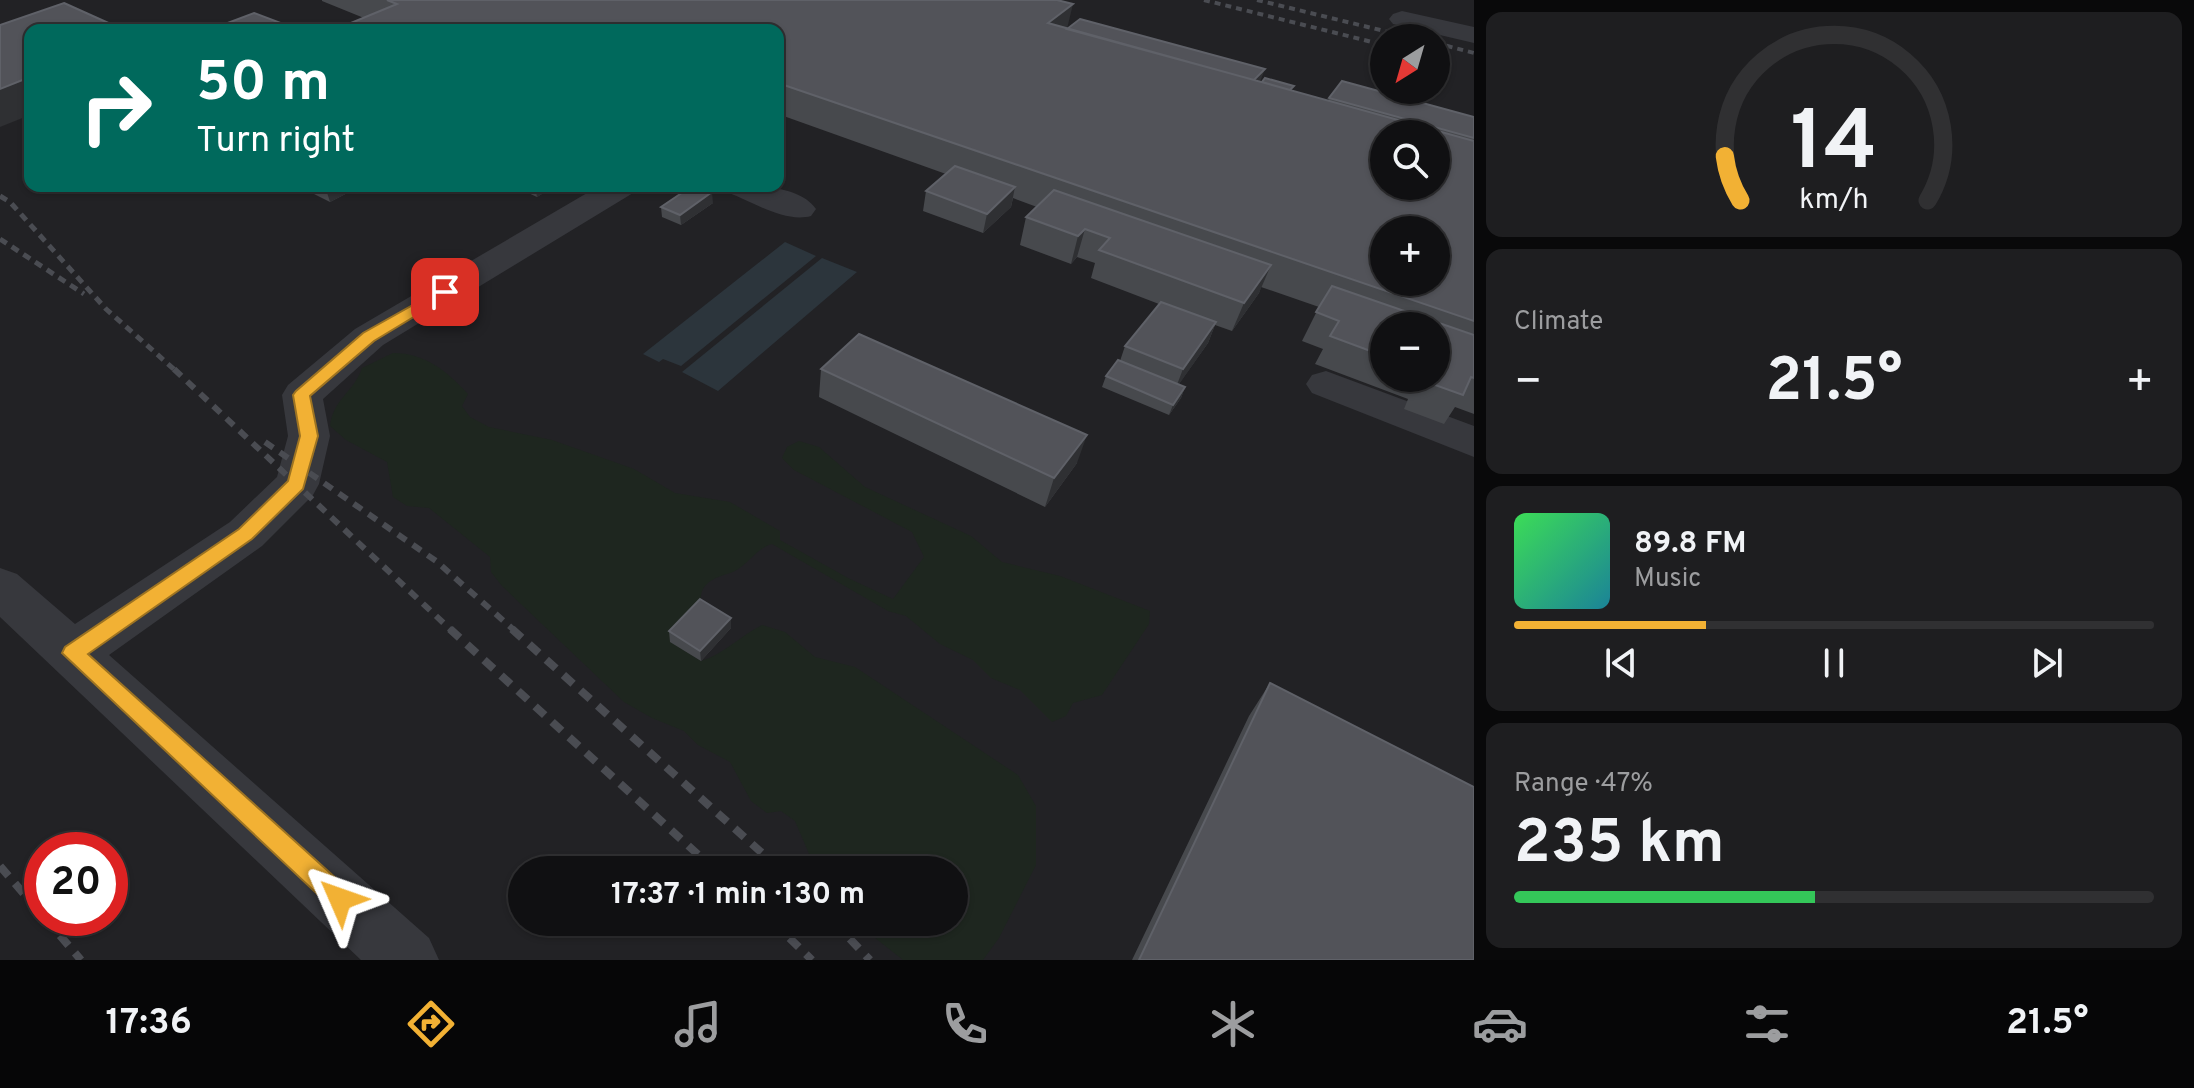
<!DOCTYPE html>
<html lang="en">
<head>
<meta charset="utf-8">
<style>
	:root { --surface:#101012; --page:#1e1e20; --text:#f1f3f6; --muted:#9c9d9f; --line:#303032; --accent:#f2b134 }
	body { margin:0; font-family:Overpass,sans-serif; background:var(--page); color:var(--text); height:100vh; display:flex; flex-direction:column; font-size:30px; white-space:nowrap }
	* { box-sizing:border-box; margin:0 }
	p { font-size:26px; color:var(--muted) }
	.icon { flex:none; width:44px; height:44px; fill:none; stroke:currentColor; stroke-width:2; stroke-linecap:round; stroke-linejoin:round }
	.map { position:relative; flex:1; overflow:hidden }
	.drawer { display:flex; flex-direction:column; gap:12px; padding:12px; background:#09090a; width:720px }
	.drawer>* { flex:none }
	.guide { position:absolute; left:24px; top:24px; width:760px; height:168px; border-radius:16px; box-shadow:0 2px 6px #0004,0 0 0 2px var(--line); background:#00695c; color:#fff; overflow:hidden }
	.needle { width:52px; rotate:217deg }
	.tools { position:absolute; left:1370px; top:24px; display:grid; gap:16px }
	.tools a { display:grid; place-items:center; width:80px; height:80px; border-radius:50%; background:var(--surface); box-shadow:0 2px 6px #0004,0 0 0 2px var(--line); font-size:40px }
	.speed { position:absolute; left:24px; top:832px; display:flex; gap:16px; font-size:40px; font-weight:700; text-align:center }
	.speed>* { display:grid; place-content:center; width:104px; height:104px; border-radius:50%; background:var(--surface); box-shadow:0 2px 6px #0004,0 0 0 2px var(--line); line-height:1 }
	.speed .limit { border:12px solid #d22; background:#fff; color:#111 }
	.pin { position:absolute; display:grid; place-items:center; width:68px; height:68px; color:#fff; margin:-34px; border-radius:16px; box-shadow:0 4px 12px #0006 }
	.me { position:absolute; width:88px; margin:-44px; rotate:313deg; stroke-linejoin:round; filter:drop-shadow(0 0 6px #0008) }
	.turn { display:flex; align-items:center; gap:28px; height:168px; padding:0 40px; font-size:36px }
	.turn .icon { width:104px; height:104px; stroke-width:2.5 }
	.turn b { display:block; font-size:56px; line-height:68px }
	.big { font-size:60px; font-weight:700; line-height:1.1 }
	.drawer .card { flex:1; display:flex; flex-direction:column; justify-content:center; gap:12px; min-width:0; padding:0 28px; border-radius:16px; background:var(--page) }
	.drawer .dial { align-items:center; gap:0 }
	.dial svg { height:208px; overflow:visible; fill:none; stroke:var(--line); stroke-width:7; stroke-linecap:round; text-anchor:middle }
	.dial text { fill:var(--text); stroke:none }
	.song { display:flex; align-items:center; gap:24px }
	.cover { width:96px; height:96px; border-radius:12px; background:linear-gradient(135deg,hsl(130 70% 55%),hsl(190 70% 35%)) }
	.played { height:8px; border-radius:4px; background:linear-gradient(90deg,var(--accent) 30%,var(--line) 30%) }
	.keys { display:flex; justify-content:space-around; direction:ltr }
	.heat { display:flex; justify-content:space-between; align-items:center; font-size:44px; direction:ltr }
	.charge { height:12px; border-radius:6px; background:linear-gradient(90deg,#34c759 47%,var(--line) 0) }
	.trip { position:absolute; left:508px; top:856px; width:460px; height:80px; border-radius:40px; background:var(--surface); box-shadow:0 2px 6px #0004,0 0 0 2px var(--line); font-weight:700; line-height:80px; text-align:center }
	.tabs { display:flex; height:128px; justify-content:space-around; align-items:center; background:#060607; color:var(--muted) }
	.tabs .icon { width:56px; height:56px }
	.tabs .selected { color:var(--accent) }
	.tabs b { font-size:36px; color:var(--text) }
	main { display:flex; flex:1; min-height:0 }
	.map>svg:first-child { display:block }
	.built { fill:#222225; fill-rule:evenodd }
	.green { fill:#1e261f }
	.water { fill:#2c353c }
	.lines { fill:none; stroke-linecap:round; stroke-linejoin:round }
	.minor { fill:#37383d; fill-rule:evenodd }
	.rail-far3 { stroke:#4a4c52; stroke-width:4; stroke-dasharray:6 5; stroke-linecap:butt }
	.rail-far2 { stroke:#4a4c52; stroke-width:5; stroke-dasharray:8 6; stroke-linecap:butt }
	.rail-far1 { stroke:#4a4c52; stroke-width:6; stroke-dasharray:10 8; stroke-linecap:butt }
	.rail { stroke:#4a4c52; stroke-width:8; stroke-dasharray:13 10; stroke-linecap:butt }
	.wall { fill:#47494d; fill-rule:evenodd }
	.shaded-wall { fill:#2f3033 }
	.building { fill:#525359; stroke:#5f6168; stroke-width:2; fill-rule:evenodd }
	.route { fill:#f2b134; stroke:#9d7322; stroke-width:2 }
</style>
</head>
<body>
<main>
<div class="map">
<svg width="1474" height="960" viewBox="0 0 1474 960">
	<rect width="100%" height="100%" fill="#161618"/>
	<!-- built -->
	<path class="built" d="M0,0H1474V960H0ZM30,30H778V186H30ZM1384,38H1436V90H1384ZM1384,134H1436V186H1384ZM1384,230H1436V282H1384ZM1384,326H1436V378H1384ZM42,850H110V918H42ZM522,870H954V922H522Z"/>
	<!-- green -->
	<path class="green" d="M393,353C425,353 447,371 468,394L462,406L470,417L489,427L552,440L634,469L675,493L730,502L780,531V540L848,578L893,599L924,557L912,532L794,470L782,458L787,447L799,441L819,447L865,487L971,536L1002,562L1060,576L1150,611L1149,624L1102,695L1073,703L1066,716L1052,722L1020,690L991,678L973,660L940,644L906,616L888,611L772,544C757,548 749,563 735,571C726,575 713,577 706,585C699,592 701,601 701,610L671,642L701,661C724,654 740,636 762,625L785,632L815,657L855,667L1018,775L1036,806V865L999,938L983,960H903L855,922H954V870H816L795,821L781,811L767,813L751,801L730,762L698,745L684,731L652,718L624,702L502,586L491,572L490,557L429,508L407,506L393,497L387,462L346,440L330,426C333,399 354,392 362,368Z"/>
	<!-- water -->
	<path class="water" d="M785,242L816,256L681,366L663,359L659,362L643,354Z
		M822,258L857,272L718,391L682,372Z"/>
	<g class="lines">
		<!-- minor -->
		<path class="minor" d="M1402,11L1474,27V43L1393,24L1389,19L1393,14Z
			M599,186H638L633,193L383,345L323,399L330,436L319,484L313,495L262,546L109,655L429,938L439,960H361L0,617V568L17,574L75,624L230,522L277,477L288,436L282,395L288,385L355,329Z
			M724,186C751,186 799,184 816,209L811,216C785,223 753,202 729,193Z
			M1326,371L1474,426V457L1312,393L1306,384L1312,375Z"/>
		<!-- rail-far3 -->
		<path class="rail-far3" d="M1204,0L1384,45
			M1257,0L1413,38
			M1436,43L1474,53"/>
		<!-- rail-far2 -->
		<path class="rail-far2" d="M0,196L10,202L106,309L176,371
			M0,239L84,294"/>
		<!-- rail-far1 -->
		<path class="rail-far1" d="M174,369L452,631
			M265,442L436,561L515,631"/>
		<!-- rail -->
		<path class="rail" d="M450,629L715,870
			M512,629L781,870
			M0,866L42,915
			M45,918L81,960
			M773,922L812,960
			M834,922L870,960"/>
	</g>
	<!-- wall -->
	<path class="wall" d="M322,0H1057L1067,29L1328,101L1329,98H1406L1474,117V414L1455,407L1444,424L1404,409L1408,399L1315,364L1323,349L1302,341L1319,307L1261,287L1259,293L1232,331L1215,325L1208,343L1178,385L1185,387L1181,398L1169,415L1102,387L1106,376L1120,361L1125,346L1159,304L1091,278L1095,263L1077,257L1071,264L1020,245L1026,217L1037,207L1013,198L1011,207L983,233L923,211L926,191L946,174L778,114V30L364,18L322,1ZM1384,326L1436,378H1384Z
		M298,186H361L330,202Z
		M513,186H555L537,197Z
		M713,203L681,225L662,217L661,207Z
		M821,369L1077,463L1045,507L819,397Z
		M731,628L701,661L670,642L669,631Z
		M1270,683L1474,960H1132L1249,716Z"/>
	<!-- shaded-wall -->
	<path class="shaded-wall" d="M1073,4L1066,33L1048,23Z
		M278,22L280,30H258Z
		M1265,69L1258,87L1251,84Z
		M30,77V115L0,127V89Z
		M325,186H361L330,202Z
		M535,186H555L537,197Z
		M1015,187L1011,207L983,233L987,214Z
		M712,192L713,203L681,225L680,215Z
		M1085,229L1077,257L1071,264L1078,236Z
		M1271,265L1259,293L1232,331L1244,303Z
		M1216,322L1208,343L1175,390L1183,369Z
		M1185,387L1181,398L1169,415L1173,405Z
		M1087,435L1077,463L1045,507L1054,478Z
		M731,618V628L701,661L700,651Z"/>
	<!-- building -->
	<path class="building" d="M387,0H1057L1073,4L1048,23L1474,141V321L778,83V30H334L397,4ZM1384,134H1436V186H1384ZM1384,230H1436V282H1384Z
		M64,3L124,30H30V77L0,89V25Z
		M254,13L278,22L258,30H209Z
		M1080,19L1265,69L1254,80L1067,29Z
		M1265,78L1294,86L1290,90L1262,82Z
		M1342,81L1474,117V138L1329,98Z
		M1385,90H1410L1404,98L1384,92Z
		M955,166L1015,187L987,214L926,191Z
		M692,186H697L712,192L680,215L661,207Z
		M1054,190L1271,265L1244,303L1099,250L1110,238L1085,229L1078,236L1026,217Z
		M1332,286L1474,335V378L1471,377L1463,395L1421,380L1422,378H1436V326H1384V356L1330,336L1339,321L1316,312Z
		M1161,302L1216,322L1183,369L1125,346Z
		M859,334L1087,435L1054,478L821,369Z
		M1118,360L1185,387L1173,405L1106,376Z
		M700,599L731,618L700,651L669,631Z
		M1270,683L1474,787V960H1139Z"/>
	<!-- route -->
	<path class="route" d="M445,287L452,292L450,295L374,341L310,396L318,436L303,489L252,539L88,654L349,890L352,899L349,907L340,911L331,907L62,653L65,647L239,529L288,481L300,436L293,395L296,391L363,333Z"/>
</svg>
<div class="tools">
<a><svg class="needle" viewBox="-14 -14 28 28"><path d="M0-13l5 13h-10z" fill="#e53935"/><path d="M0 13l5-13h-10z" fill="#9c9d9f"/></svg></a>
<a><svg class="icon" aria-label="search" viewBox="0 0 24 24"><circle cx="10" cy="10" r="6"/><path d="M15 15l6 6"/></svg></a>
<a>+</a>
<a>−</a>
</div>
<div class="speed"><div class="limit">20</div></div>
<div class="pin" style="left:445px;top:292px;background:#d93025"><svg class="icon" aria-label="arrive" viewBox="0 0 24 24"><path d="M6 21V4h12l-3 4 3 4H6"/></svg></div>
<svg class="me" style="left:340px;top:899px" viewBox="-20 -20 40 40"><path d="M0-17L14 15 0 8-14 15z" fill="#f2b134" stroke="#fff" stroke-width="4"/></svg>
<div class="trip">17:37 · 1 min · 130 m</div>
<div class="guide">
<div class="turn"><svg class="icon" aria-label="right" viewBox="0 0 24 24"><path d="M7 20v-9h11M14 6l5 5-5 5"/></svg><div><b>50 m</b>Turn right</div></div>
</div>
</div>
<section class="drawer">
<div class="card dial"><svg viewBox="0 0 100 80">
<path d="M14 69A42 42 0 1 1 86 69"/>
<path d="M14 69A42 42 0 0 1 8 52" stroke="#f2b134"/>
<text x="50" y="56" font-size="32" font-weight="700">14</text>
<text x="50" y="72" font-size="11">km/h</text>
</svg></div>
<div class="card"><p>Climate</p>
<div class="heat"><a>−</a><b class="big">21.5°</b><a>+</a></div>
</div>
<div class="card">
<div class="song"><i class="cover"></i><div><b>89.8 FM</b><p>Music</p></div></div>
<div class="played"></div>
<div class="keys"><svg class="icon" aria-label="previous" viewBox="0 0 24 24"><path d="M18 5L8 12l10 7zM5 5v14"/></svg><svg class="icon" aria-label="pause" viewBox="0 0 24 24"><path d="M8 5v14M16 5v14"/></svg><svg class="icon" aria-label="next" viewBox="0 0 24 24"><path d="M6 5l10 7-10 7zM19 5v14"/></svg></div>
</div>
<div class="card"><p>Range · 47%</p><b class="big">235 km</b><div class="charge"></div></div>
</section>
</main>
<nav class="tabs">
<b>17:36</b>
<svg class="icon selected" aria-label="directions" viewBox="0 0 24 24"><path d="M12 3l9 9-9 9-9-9zM9 14v-3h6M13 9l2 2-2 2"/></svg>
<svg class="icon" aria-label="music" viewBox="0 0 24 24"><path d="M9 18V5l10-2v13"/><circle cx="6" cy="18" r="3"/><circle cx="16" cy="16" r="3"/></svg>
<svg class="icon" aria-label="phone" viewBox="0 0 24 24"><path d="M5 4h4l2 5-3 2q2 4 5 5l2-3 5 2v4C11 20 4 13 5 4z"/></svg>
<svg class="icon" aria-label="climate" viewBox="0 0 24 24"><path d="M12 3v18M4 7l16 10M4 17L20 7"/></svg>
<svg class="icon" aria-label="car" viewBox="0 0 24 24"><path d="M5 17H2v-5l4-1 3-4h7l3 4 3 1v5h-3M9 17h6M6 11h13"/><circle cx="7" cy="17" r="2"/><circle cx="17" cy="17" r="2"/></svg>
<svg class="icon" aria-label="filters" viewBox="0 0 24 24"><path d="M4 7h16M4 17h16"/><circle cx="9" cy="7" r="2"/><circle cx="15" cy="17" r="2"/></svg>
<b>21.5°</b>
</nav>
</body>
</html>
